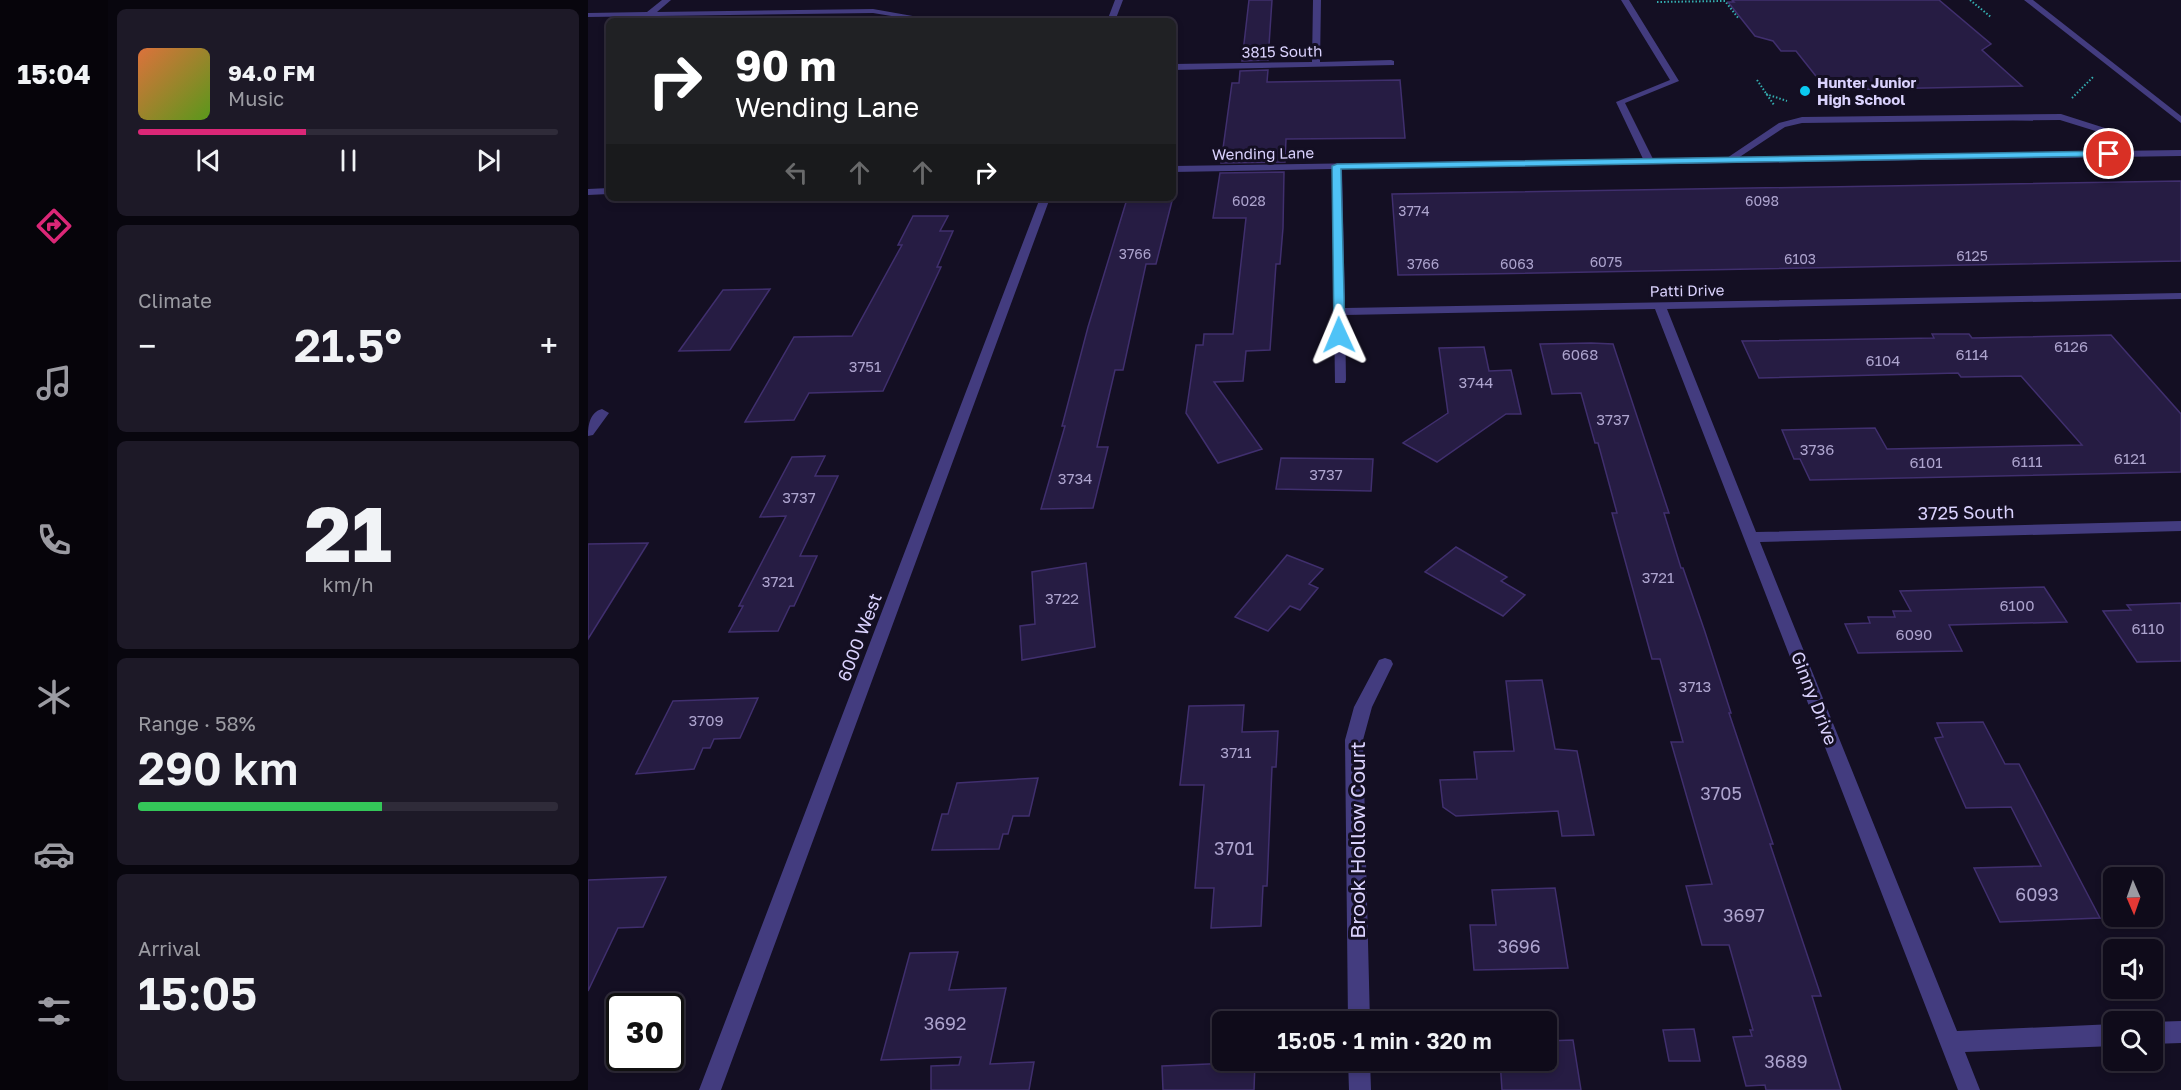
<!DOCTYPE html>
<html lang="en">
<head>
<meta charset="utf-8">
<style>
	:root { --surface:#0f0b1a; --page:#1d1927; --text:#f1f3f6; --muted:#9b9ba2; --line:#2f2b39; --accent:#db2777 }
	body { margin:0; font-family:"Golos Text",sans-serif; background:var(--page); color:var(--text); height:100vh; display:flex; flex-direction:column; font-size:22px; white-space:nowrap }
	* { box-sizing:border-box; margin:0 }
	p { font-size:20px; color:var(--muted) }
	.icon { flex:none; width:33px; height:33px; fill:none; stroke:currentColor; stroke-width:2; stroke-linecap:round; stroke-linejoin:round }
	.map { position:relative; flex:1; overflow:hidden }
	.details { display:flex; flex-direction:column; gap:9px; padding:9px; background:#08060e; width:480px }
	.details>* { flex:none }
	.banner { position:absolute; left:18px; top:18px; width:570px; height:183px; border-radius:9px; box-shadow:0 3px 9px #0003,0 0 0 2px var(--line); background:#202124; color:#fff; overflow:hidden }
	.needle { width:39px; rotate:178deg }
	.fabs { position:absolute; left:1515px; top:867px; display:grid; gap:12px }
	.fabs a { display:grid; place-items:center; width:60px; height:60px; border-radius:9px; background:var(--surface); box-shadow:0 3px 9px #0003,0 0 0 2px var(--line); font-size:30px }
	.speed { position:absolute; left:18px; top:993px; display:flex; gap:12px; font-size:30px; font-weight:700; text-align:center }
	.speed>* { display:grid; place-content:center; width:78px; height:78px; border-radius:50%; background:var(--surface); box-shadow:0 3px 9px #0003,0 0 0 2px var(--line); line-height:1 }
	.speed .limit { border:3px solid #111; border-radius:9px; background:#fff; color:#111 }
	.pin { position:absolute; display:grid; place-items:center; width:51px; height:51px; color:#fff; margin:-26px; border:3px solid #fff; border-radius:50%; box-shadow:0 2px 6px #0007 }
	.me { position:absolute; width:66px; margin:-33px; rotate:359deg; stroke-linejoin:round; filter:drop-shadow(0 0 4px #0008) }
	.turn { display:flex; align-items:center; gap:21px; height:126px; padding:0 30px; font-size:27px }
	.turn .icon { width:78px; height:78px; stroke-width:2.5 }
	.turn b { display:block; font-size:42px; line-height:51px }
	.lanes { display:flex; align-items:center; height:57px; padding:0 30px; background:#0003; justify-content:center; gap:30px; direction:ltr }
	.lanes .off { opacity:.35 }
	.big { font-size:45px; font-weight:600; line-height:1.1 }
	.details .card { flex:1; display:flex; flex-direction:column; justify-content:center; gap:9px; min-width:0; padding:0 21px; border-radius:9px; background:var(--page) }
	.details .dial { align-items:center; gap:0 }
	.dial b { font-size:78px; line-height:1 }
	.song { display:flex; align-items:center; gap:18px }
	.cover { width:72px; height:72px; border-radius:9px; background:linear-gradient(135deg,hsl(20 70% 55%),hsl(90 70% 35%)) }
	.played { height:6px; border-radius:3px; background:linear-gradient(90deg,var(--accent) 40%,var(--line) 40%) }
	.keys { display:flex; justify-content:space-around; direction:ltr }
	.heat { display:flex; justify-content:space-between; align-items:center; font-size:33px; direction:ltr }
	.charge { height:9px; border-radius:4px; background:linear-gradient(90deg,#34c759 58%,var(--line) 0) }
	.trip { position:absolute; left:624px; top:1011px; width:345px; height:60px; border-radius:9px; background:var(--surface); box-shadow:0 3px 9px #0003,0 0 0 2px var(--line); font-weight:600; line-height:60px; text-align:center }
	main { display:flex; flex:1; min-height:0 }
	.menu { display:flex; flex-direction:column; width:108px; justify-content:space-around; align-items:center; background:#06040a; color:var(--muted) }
	.menu .icon { width:42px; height:42px }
	.menu .active { color:var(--accent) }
	.menu b { font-size:27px; color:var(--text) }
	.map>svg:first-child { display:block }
	.building { fill:#261c43; stroke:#402f6e; stroke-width:1.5 }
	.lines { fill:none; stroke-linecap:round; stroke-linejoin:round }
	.path { stroke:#34aeb0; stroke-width:2; stroke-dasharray:1.5 2; stroke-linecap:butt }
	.service { fill:#433c7f; fill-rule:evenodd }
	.minor { fill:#433c7f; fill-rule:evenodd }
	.tertiary { fill:#433c7f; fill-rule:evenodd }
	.route { fill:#4fc3f7; stroke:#337fa1; stroke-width:1.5 }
	.poi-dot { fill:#0bcaf1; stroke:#140f23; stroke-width:2 }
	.labels { text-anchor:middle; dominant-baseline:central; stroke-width:6; stroke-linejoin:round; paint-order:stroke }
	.far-number-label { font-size:14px; fill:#ada4ce }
	.far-street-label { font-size:15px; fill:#dad2fd; stroke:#140f23 }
	.far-poi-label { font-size:15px; font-weight:bold; fill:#dad2fd; stroke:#140f23; text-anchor:start }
	.number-label { font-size:15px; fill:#ada4ce }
	.street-label { font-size:18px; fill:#dad2fd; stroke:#140f23 }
	.near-number-label { font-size:18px; fill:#ada4ce }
	.near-street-label { font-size:21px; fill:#dad2fd; stroke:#140f23 }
</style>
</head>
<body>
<main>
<nav class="menu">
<b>15:04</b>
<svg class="icon active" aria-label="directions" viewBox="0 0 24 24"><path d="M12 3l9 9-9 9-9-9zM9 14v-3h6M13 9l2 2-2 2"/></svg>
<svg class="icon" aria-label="music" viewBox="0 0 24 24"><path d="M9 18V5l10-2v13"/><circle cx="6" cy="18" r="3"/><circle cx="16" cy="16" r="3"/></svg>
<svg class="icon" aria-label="phone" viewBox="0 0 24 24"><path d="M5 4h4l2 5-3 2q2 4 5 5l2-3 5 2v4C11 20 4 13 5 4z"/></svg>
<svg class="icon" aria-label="climate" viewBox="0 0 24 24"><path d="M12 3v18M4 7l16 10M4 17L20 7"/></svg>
<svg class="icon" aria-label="car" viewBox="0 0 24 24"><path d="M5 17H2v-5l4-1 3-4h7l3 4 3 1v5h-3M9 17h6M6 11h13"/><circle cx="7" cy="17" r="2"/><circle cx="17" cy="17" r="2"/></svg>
<svg class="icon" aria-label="filters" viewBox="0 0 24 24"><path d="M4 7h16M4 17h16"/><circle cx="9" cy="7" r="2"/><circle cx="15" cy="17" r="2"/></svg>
</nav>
<section class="details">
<div class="card">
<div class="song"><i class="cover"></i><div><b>94.0 FM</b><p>Music</p></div></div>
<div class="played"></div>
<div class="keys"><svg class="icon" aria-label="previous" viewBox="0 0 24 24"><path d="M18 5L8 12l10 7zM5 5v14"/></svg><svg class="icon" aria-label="pause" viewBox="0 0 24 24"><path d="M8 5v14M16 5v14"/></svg><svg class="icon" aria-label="next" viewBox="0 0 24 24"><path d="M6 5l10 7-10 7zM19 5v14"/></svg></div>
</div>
<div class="card"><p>Climate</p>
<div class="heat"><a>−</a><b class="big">21.5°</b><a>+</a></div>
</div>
<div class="card dial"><b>21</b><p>km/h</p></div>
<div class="card"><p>Range · 58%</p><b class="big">290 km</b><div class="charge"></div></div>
<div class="card"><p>Arrival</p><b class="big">15:05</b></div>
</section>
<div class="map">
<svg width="1593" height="1090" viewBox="0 0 1593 1090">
	<rect width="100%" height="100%" fill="#140f23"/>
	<!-- building -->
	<path class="building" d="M661,0H684L680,60L654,61Z
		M1144,0H1351L1403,44L1394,50L1434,86L1239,90L1208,51H1193L1185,41L1167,36L1140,2H1146Z
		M680,70L679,82L812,80L817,138L698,139L697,162L633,163L644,83H651L652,71Z
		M696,172L695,228L692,264H688L682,350L658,351L655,381L626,382L674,449L630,463L598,413L608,345H615L616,334H645L658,218H625L632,173Z
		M1593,181V261L894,274L810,275L804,194Z
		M570,198L569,202L584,201L568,264H558L535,370H527L509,447H520L505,508L453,509L477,426H474L500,327L539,199Z
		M325,216H360L352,231H365L349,267H353L295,391L221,393L206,420L157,422L206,337L264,336L314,245H310Z
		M182,289L142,350L91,351L135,290Z
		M1344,334H1381L1384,338L1523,335L1593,414V472L1222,480L1212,459H1206L1194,430L1287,428L1299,449L1494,445L1433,376L1373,377L1370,373L1171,378L1154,341L1346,338Z
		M1003,343L1025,344L1081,513H1076L1093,568H1095L1117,632L1143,713H1141L1185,844H1182L1233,996H1224L1253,1090H1178L1177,1085L1158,1086L1145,1037L1164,1036L1162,1030H1165L1141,945H1114L1098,886L1124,884L1083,742H1095L1072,659H1064L1024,513H1029L1010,443H1007L993,393L964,394L952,344Z
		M896,347L901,371L923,370L933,414H918L849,462L815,443L860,413L851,348Z
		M237,456L227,476H250L212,556H229L206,606H202L190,631L141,632L155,606H151L198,516L172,517L204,457Z
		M693,458L785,459L783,491L688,489Z
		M60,543L0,639V544Z
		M868,547L919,577L913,581L937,595L915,616L837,572Z
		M699,555L735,569L721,584L730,588L712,610L702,606L680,631L647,617Z
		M498,563L507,647L434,660L432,626L447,624L444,572Z
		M1456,587L1479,622L1361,625L1374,651L1270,653L1257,624L1282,623L1280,617H1307L1305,611H1323L1312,591Z
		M1593,603V661L1549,662L1515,611L1543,610L1539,605Z
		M954,680L967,749L989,751L1006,835L974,836L970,811L868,816L855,807L852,780L889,779L886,752L926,751L918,681Z
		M170,698L152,738L126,739L122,748H115L106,769L48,774L85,701Z
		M656,705L654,732L690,731L688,767H684L679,886H675L673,926L623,928L626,888H607L616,785H592L601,706Z
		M1395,722L1417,764H1431L1512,918L1412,922L1386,868L1453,866L1423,807L1378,808L1347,738L1355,737L1349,723Z
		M450,778L441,816H425L420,834H415L411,849L344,850L354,814H360L369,783Z
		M78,877L55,927L30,928L0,991V880Z
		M967,888L980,968L886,970L882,925H908L904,890Z
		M370,952L361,990L418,988L402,1064L446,1062L441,1090H343V1066L371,1065L373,1057L293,1060L322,953Z
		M1106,1029L1112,1061H1081L1075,1030Z
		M985,1040L993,1090H914L912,1060H958V1041Z
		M667,1062L666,1090H575L574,1066Z"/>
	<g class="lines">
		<!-- path -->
		<path class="path" d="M1382,0L1403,17
			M1069,2L1137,1L1151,19
			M1169,80L1186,105
			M1178,94L1199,101
			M1484,98L1506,76"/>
		<!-- service -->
		<path class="service" d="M1033,0H1041L1091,81L1037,103L1066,161L1061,164L1056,161L1028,102L1082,80Z
			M1436,0H1445L1593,116V123Z
			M1473,114L1520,129L1549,154L1541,156L1514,133L1472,120L1214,123L1197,127L1144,162L1136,160L1191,123L1214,117Z"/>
		<!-- minor -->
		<path class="minor" d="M74,0H83L69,12L285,9L353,21H334L285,13L0,17V13L59,12Z
			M725,0H733L732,62L803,60L806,61V65L585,70V64L724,62Z
			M1593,150V156L754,169L757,308L1593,293V299L1079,309L1168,532L1593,521V531L1172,542L1369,1031L1526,1024V1046L1377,1052L1392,1090H1370L1067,309L757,315L758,380L757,383H747L744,169L585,172V166Z
			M21,188V194L0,195V189Z
			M14,409L21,413L5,435L0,436C0,425 2,412 14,409Z
			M797,658L803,660L805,664L784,707L775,740L782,1022H760L757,740L766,707L791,660Z
			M1593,1021V1043L1564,1044V1022Z
			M760,1060H782L783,1090H761Z"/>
		<!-- tertiary -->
		<path class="tertiary" d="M527,0H535L527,21H519Z
			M452,198H462L133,1090H111Z"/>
	</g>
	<!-- route -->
	<path class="route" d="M1521,151L1524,152V156L753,169L757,335L751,338L746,335L744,166L749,164Z"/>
	<!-- markers -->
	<circle class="poi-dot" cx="1217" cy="91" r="6"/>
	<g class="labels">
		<!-- far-number labels -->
		<g class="far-number-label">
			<text x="661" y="200">6028</text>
			<text x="1174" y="200">6098</text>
			<text x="826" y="210">3774</text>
			<text x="547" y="253">3766</text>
			<text x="1384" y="255">6125</text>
			<text x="1212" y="258">6103</text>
			<text x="1018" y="261">6075</text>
			<text x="835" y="263">3766</text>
			<text x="929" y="263">6063</text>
		</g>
		<!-- far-street labels -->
		<g class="far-street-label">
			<text transform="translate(694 51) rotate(-1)">3815 South</text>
			<text transform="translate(675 153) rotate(-1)">Wending Lane</text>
			<text transform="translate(1099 290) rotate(-1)">Patti Drive</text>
		</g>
		<!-- far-poi labels -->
		<g class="far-poi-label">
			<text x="1229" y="82">Hunter Junior<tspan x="1229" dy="17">High School</tspan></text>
		</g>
		<!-- number labels -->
		<g class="number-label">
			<text x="1483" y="346">6126</text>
			<text x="992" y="354">6068</text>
			<text x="1384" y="354">6114</text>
			<text x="1295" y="360">6104</text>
			<text x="277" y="366">3751</text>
			<text x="888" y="382">3744</text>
			<text x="1025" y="419">3737</text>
			<text x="1229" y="449">3736</text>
			<text x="1542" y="458">6121</text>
			<text x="1439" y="461">6111</text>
			<text x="1338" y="462">6101</text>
			<text x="738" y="474">3737</text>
			<text x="487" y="478">3734</text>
			<text x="211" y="497">3737</text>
			<text x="1070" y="577">3721</text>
			<text x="190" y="581">3721</text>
			<text x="474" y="598">3722</text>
			<text x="1429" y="605">6100</text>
			<text x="1560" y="628">6110</text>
			<text x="1326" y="634">6090</text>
			<text x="1107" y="686">3713</text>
			<text x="118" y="720">3709</text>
			<text x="648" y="752">3711</text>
		</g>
		<!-- street labels -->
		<g class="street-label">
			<text transform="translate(1378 512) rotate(-1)">3725 South</text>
			<text transform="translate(271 637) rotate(-69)">6000 West</text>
			<text transform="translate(1227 698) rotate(69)">Ginny Drive</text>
		</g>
		<!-- near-number labels -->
		<g class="near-number-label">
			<text x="1133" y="793">3705</text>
			<text x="646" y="848">3701</text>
			<text x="1449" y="894">6093</text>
			<text x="1156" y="915">3697</text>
			<text x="931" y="946">3696</text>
			<text x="357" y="1023">3692</text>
			<text x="1198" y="1061">3689</text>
		</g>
		<!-- near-street labels -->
		<g class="near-street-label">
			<text transform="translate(769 840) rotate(-90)">Brook Hollow Court</text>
		</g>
	</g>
</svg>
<div class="fabs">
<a><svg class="needle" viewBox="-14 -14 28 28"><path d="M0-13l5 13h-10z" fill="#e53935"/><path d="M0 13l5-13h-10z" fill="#9b9ba2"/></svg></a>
<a><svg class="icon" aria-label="sound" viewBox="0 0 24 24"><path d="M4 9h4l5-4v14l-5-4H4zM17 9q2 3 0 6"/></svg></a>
<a><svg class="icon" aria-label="search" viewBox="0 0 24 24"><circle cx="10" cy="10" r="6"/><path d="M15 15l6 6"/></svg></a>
</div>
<div class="speed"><div class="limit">30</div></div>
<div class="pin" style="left:1521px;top:154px;background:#d93025"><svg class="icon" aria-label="arrive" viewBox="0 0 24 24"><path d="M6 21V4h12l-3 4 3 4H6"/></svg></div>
<svg class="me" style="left:751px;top:335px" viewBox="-20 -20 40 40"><path d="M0-17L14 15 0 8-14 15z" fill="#4fc3f7" stroke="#fff" stroke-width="4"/></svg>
<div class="trip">15:05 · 1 min · 320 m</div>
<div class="banner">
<div class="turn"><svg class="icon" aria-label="right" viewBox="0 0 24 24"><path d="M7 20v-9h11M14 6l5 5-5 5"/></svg><div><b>90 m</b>Wending Lane</div></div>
<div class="lanes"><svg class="icon off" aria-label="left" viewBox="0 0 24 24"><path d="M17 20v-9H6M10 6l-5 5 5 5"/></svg><svg class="icon off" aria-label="ahead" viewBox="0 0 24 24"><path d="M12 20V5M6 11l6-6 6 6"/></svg><svg class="icon off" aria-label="ahead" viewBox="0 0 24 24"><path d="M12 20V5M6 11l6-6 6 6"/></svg><svg class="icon" aria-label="right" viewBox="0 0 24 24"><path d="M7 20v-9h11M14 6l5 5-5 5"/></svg></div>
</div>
</div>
</main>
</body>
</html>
